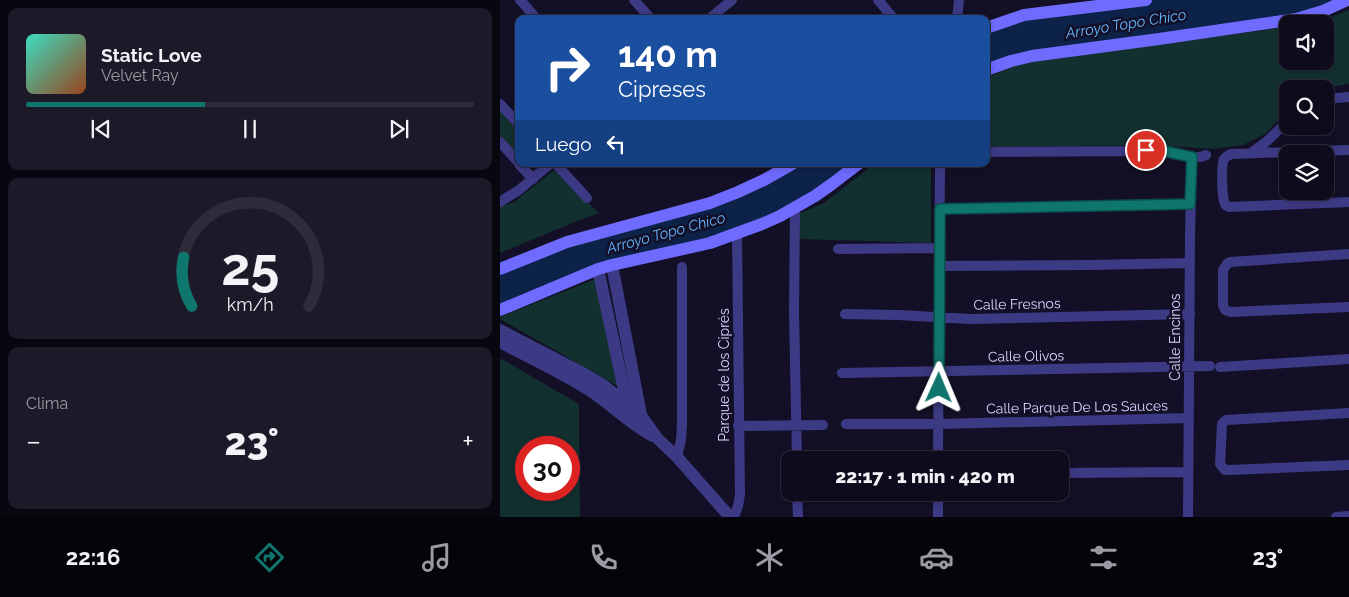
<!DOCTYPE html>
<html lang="es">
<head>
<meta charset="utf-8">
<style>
	:root { --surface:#0e0b1c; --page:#1c1929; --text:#f1f3f6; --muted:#9b9ba3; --line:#2e2b3b; --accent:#0f766e }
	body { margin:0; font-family:Raleway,sans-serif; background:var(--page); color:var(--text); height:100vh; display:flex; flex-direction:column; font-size:19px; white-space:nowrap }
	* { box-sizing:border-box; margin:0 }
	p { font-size:16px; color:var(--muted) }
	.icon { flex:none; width:28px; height:28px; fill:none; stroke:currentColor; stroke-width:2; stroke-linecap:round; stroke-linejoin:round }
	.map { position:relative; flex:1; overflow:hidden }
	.drawer { display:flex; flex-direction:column; gap:8px; padding:8px; background:#08060f; width:500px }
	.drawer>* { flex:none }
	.guide { position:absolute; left:15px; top:15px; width:475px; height:152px; border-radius:10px; box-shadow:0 2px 8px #0003,0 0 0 1px var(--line); background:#1a4fa0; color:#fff; overflow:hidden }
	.buttons { position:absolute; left:779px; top:15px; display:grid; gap:10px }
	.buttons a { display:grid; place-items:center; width:55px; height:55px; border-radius:10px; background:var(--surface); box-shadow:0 2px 8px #0003,0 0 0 1px var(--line); font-size:25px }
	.speed { position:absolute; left:15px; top:436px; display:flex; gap:10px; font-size:25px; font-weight:700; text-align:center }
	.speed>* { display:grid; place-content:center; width:65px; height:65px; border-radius:50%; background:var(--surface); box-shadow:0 2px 8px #0003,0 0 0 1px var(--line); line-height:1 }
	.speed .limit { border:8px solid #d22; background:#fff; color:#111 }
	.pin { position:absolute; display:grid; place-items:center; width:42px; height:42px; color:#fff; margin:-21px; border:2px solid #fff; border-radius:50%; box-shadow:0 1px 5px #0007 }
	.me { position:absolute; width:55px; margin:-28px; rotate:1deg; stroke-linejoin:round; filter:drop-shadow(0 0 4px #0008) }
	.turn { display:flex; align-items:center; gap:18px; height:105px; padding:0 20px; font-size:22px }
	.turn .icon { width:65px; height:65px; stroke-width:2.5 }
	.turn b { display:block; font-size:35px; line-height:42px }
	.then { display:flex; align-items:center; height:48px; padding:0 20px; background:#0003; gap:10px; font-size:19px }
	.big { font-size:38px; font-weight:800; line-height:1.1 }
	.drawer .tile { flex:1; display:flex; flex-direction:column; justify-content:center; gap:8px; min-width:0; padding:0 18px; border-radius:10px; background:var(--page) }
	.drawer .dial { align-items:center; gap:0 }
	.dial svg { height:130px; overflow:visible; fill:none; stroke:var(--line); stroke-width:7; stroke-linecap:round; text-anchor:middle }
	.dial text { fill:var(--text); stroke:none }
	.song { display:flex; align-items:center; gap:15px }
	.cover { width:60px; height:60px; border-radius:8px; background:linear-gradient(135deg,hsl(170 70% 55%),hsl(20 70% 35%)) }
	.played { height:5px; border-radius:2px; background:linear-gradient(90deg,var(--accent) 40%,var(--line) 40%) }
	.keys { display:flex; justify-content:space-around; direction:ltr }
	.heat { display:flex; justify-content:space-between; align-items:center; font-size:28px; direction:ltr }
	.trip { position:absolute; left:281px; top:451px; width:288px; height:50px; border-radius:10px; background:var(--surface); box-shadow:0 2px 8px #0003,0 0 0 1px var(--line); font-weight:800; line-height:50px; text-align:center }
	.dock { display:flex; height:80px; justify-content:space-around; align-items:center; background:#06040b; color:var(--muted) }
	.dock .icon { width:35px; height:35px }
	.dock .current { color:var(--accent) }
	.dock b { font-size:22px; color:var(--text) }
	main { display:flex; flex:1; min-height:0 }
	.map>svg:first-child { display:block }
	.green { fill:#12302f; fill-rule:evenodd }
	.water { fill:#0c2248 }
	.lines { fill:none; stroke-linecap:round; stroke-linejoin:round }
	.minor { stroke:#3d3a85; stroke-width:10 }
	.tertiary { stroke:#3d3a85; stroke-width:12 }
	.secondary { stroke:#6f6bff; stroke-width:12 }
	.route-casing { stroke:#0a4d48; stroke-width:12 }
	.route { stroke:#0f766e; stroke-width:9 }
	.labels { text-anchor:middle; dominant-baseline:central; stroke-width:5; stroke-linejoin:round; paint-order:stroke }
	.street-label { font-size:14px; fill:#d9d4ff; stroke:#130f26 }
	.water-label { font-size:15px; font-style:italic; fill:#62b6ff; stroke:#130f26 }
</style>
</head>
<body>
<main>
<section class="drawer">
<div class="tile">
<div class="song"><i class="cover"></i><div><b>Static Love</b><p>Velvet Ray</p></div></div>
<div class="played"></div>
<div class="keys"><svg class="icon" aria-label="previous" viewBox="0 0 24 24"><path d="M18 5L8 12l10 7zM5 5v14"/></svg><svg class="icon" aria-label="pause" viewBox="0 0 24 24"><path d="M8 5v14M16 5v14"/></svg><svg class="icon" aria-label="next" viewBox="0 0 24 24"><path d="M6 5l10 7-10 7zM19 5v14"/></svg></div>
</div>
<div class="tile dial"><svg viewBox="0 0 100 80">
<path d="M14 69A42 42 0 1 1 86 69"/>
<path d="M14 69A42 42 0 0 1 9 39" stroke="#0f766e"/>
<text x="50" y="56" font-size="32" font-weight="700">25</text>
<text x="50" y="72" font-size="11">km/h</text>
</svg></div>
<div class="tile"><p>Clima</p>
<div class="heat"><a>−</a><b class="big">23°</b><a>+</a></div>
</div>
</section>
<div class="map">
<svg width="849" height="517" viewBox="0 0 849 517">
	<rect width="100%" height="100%" fill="#130f26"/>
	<!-- green -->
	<path class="green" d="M849,10V84L819,89H788L787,111L765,134L743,145L711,149L655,145L486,147V78L517,64L787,27L788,61H825V24H810L815,23Z
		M0,111L19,132V156L0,136Z
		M374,164H431V243L299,239L298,214L324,203Z
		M54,170L99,213L75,222L0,253V207L14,202Z
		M98,278L121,388L0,319V317Z
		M0,358L79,404L80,517H0ZM26,448H69V490H26Z"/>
	<!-- water -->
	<path class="water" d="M646,0H847L823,11L486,70V28Z
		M291,164H358L262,224L112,265L0,310V268L177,213Z"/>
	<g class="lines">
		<!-- minor -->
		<path class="minor" d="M20,0L37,19
			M134,0L151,19
			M378,0L394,19
			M209,19L232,0
			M457,19L459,0
			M825,99L849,97
			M0,104L19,124
			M0,142L19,163
			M849,150L731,154C728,156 726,156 724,159C721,164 722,194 724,201C725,205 725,205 729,207L849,202
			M486,152L663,151C676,153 695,161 706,155
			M751,153L766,142L788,121
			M19,164L33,179
			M56,164L87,198
			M0,202L19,190L50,164
			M295,207L294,312L297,460
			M440,209L690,204
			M338,249L440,248
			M849,254L730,262L727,264L723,270V305L725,310L731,312L849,307
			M440,266L590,265L689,263
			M345,314L398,315L471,319L690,314
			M720,367L849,359
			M342,373L710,366
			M849,413L726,420L722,424L720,464L725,470H729L849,465
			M346,424H439L689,418
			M238,426L323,425
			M177,457L181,440L182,426V267
			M438,460L440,164
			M560,473L688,472
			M297,492L298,517
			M234,517L238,506L240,495L237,233
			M438,517V492
			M688,517L690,234L692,157
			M836,517L849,516"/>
		<!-- tertiary -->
		<path class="tertiary" d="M112,265L142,420
			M98,269L127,404
			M0,330L81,372L103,385L127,404L142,417L157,438L177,457L230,517
			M0,342C30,358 61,372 89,390C111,404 130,424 153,436"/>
		<!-- secondary -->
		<path class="secondary" d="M486,28L524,15L646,0
			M486,70L511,61L532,56L659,39L796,19L823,11L847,0
			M0,269L67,242L210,203L238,192L264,180L292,164
			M0,310L98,269L112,265L210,243L262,224L280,216L315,196L332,184L358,164"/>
	</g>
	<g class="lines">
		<!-- route casing -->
		<g class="route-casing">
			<path id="route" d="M439,388L440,209L690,204L692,157L663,151L646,150"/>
		</g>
		<!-- route -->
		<use href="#route" class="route"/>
	</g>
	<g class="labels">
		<!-- street labels -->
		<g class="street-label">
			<text transform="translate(517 304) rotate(-1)">Calle Fresnos</text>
			<text transform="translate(675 337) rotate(-90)">Calle Encinos</text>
			<text transform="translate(526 356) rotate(-1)">Calle Olivos</text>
			<text transform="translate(224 375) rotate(-90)">Parque de los Ciprés</text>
			<text transform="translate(577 407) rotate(-1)">Calle Parque De Los Sauces</text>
		</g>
		<!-- water labels -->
		<g class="water-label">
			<text transform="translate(626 24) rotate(-9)">Arroyo Topo Chico</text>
			<text transform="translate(166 233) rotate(-15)">Arroyo Topo Chico</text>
		</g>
	</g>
</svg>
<div class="buttons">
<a><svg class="icon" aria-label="sound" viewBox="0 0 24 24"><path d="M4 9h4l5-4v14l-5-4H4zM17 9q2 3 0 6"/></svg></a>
<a><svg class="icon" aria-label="search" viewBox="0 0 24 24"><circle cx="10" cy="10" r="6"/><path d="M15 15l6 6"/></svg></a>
<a><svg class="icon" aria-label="layers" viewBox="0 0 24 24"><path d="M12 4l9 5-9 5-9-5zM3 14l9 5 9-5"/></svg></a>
</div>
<div class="speed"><div class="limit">30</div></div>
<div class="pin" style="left:646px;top:150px;background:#d93025"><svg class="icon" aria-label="arrive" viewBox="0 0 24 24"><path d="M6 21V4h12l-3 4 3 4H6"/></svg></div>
<svg class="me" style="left:439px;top:388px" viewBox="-20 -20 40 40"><path d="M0-17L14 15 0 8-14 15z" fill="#0f766e" stroke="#fff" stroke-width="4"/></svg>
<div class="trip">22:17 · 1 min · 420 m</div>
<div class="guide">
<div class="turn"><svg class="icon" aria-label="right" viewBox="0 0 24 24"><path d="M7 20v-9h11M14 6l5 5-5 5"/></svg><div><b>140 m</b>Cipreses</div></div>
<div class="then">Luego<svg class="icon" aria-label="left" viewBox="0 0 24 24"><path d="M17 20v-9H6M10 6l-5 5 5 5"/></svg></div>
</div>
</div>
</main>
<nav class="dock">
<b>22:16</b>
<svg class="icon current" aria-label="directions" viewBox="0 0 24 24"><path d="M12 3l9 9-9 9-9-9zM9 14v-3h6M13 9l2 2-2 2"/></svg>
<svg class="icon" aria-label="music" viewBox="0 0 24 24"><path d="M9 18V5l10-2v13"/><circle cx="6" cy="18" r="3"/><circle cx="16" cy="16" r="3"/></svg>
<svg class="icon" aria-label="phone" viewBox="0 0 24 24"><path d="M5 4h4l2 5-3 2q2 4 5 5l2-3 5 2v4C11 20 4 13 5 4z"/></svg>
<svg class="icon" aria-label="climate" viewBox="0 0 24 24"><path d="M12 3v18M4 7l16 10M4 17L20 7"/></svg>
<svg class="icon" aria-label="car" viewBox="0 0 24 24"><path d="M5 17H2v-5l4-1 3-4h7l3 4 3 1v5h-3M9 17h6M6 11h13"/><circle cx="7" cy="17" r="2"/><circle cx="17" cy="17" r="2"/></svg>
<svg class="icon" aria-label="filters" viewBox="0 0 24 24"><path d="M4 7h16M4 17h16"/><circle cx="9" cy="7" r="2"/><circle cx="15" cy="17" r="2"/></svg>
<b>23°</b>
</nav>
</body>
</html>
